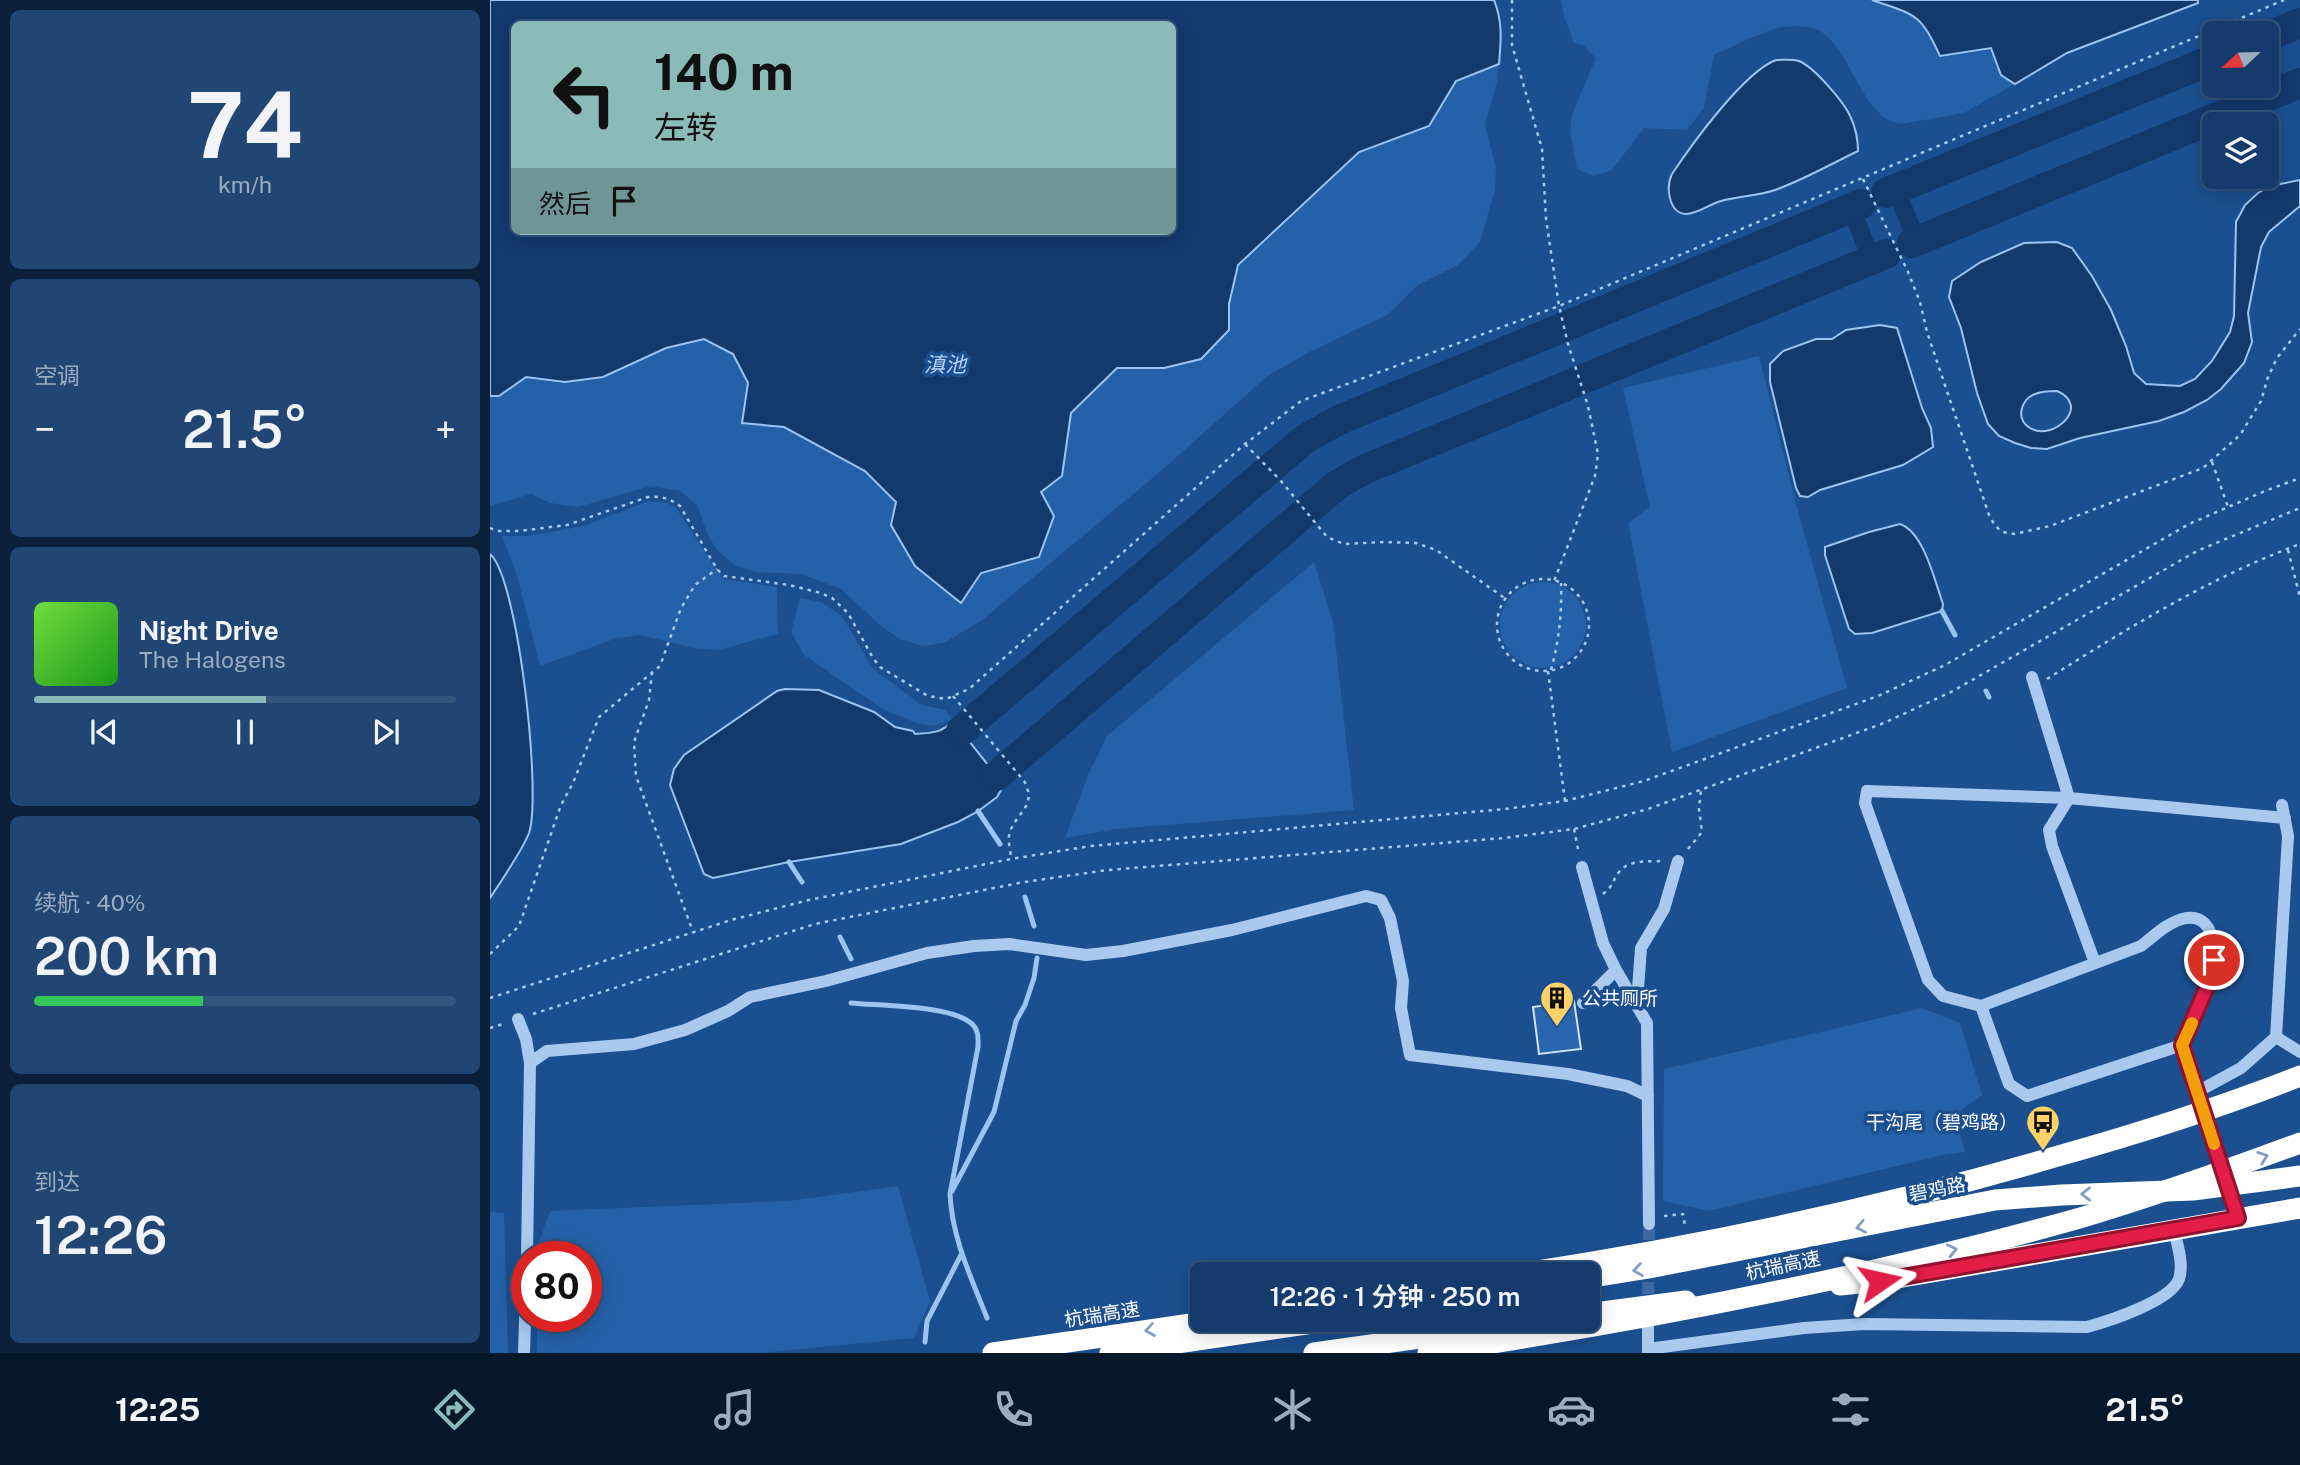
<!DOCTYPE html>
<html lang="zh">
<head>
<meta charset="utf-8">
<style>
	:root { --surface:#143b6b; --page:#214673; --text:#f1f3f6; --muted:#9dadc1; --line:#33557e; --accent:#8bbbb9 }
	body { margin:0; font-family:"Public Sans","Noto Sans SC",sans-serif; background:var(--page); color:var(--text); height:100vh; display:flex; flex-direction:column; font-size:26px; white-space:nowrap }
	* { box-sizing:border-box; margin:0 }
	p { font-size:23px; color:var(--muted) }
	.icon { flex:none; width:38px; height:38px; fill:none; stroke:currentColor; stroke-width:2; stroke-linecap:round; stroke-linejoin:round }
	.map { position:relative; flex:1; overflow:hidden }
	.sheet { display:flex; flex-direction:column; gap:10px; padding:10px; background:#0b203b; width:490px }
	.sheet>* { flex:none }
	.guide { position:absolute; left:21px; top:21px; width:665px; height:214px; border-radius:10px; box-shadow:0 4px 18px #0003,0 0 0 2px var(--line); background:#8bbbb9; color:#111; overflow:hidden }
	.needle { width:46px; rotate:248deg }
	.fabs { position:absolute; left:1712px; top:21px; display:grid; gap:14px }
	.fabs a { display:grid; place-items:center; width:77px; height:77px; border-radius:10px; background:var(--surface); box-shadow:0 4px 18px #0003,0 0 0 2px var(--line); font-size:35px }
	.speed { position:absolute; left:21px; top:1241px; display:flex; gap:14px; font-size:35px; font-weight:700; text-align:center }
	.speed>* { display:grid; place-content:center; width:91px; height:91px; border-radius:50%; background:var(--surface); box-shadow:0 4px 18px #0003,0 0 0 2px var(--line); line-height:1 }
	.speed .limit { border:10px solid #d22; background:#fff; color:#111 }
	.pin { position:absolute; display:grid; place-items:center; width:60px; height:60px; color:#fff; margin:-30px; border:4px solid #fff; border-radius:50%; box-shadow:0 2px 7px #0007 }
	.me { position:absolute; width:77px; margin:-38px; rotate:79deg; stroke-linejoin:round; filter:drop-shadow(0 0 5px #0008) }
	.turn { display:flex; align-items:center; gap:24px; height:147px; padding:0 28px; font-size:32px }
	.turn .icon { width:91px; height:91px; stroke-width:2.5 }
	.turn b { display:block; font-size:49px; line-height:60px }
	.then { display:flex; align-items:center; height:66px; padding:0 28px; background:#0003; gap:14px; font-size:26px }
	.big { font-size:52px; font-weight:600; line-height:1.1 }
	.sheet .tile { flex:1; display:flex; flex-direction:column; justify-content:center; gap:10px; min-width:0; padding:0 24px; border-radius:10px; background:var(--page) }
	.sheet .dial { align-items:center; gap:0 }
	.dial b { font-size:91px; line-height:1 }
	.song { display:flex; align-items:center; gap:21px }
	.cover { width:84px; height:84px; border-radius:10px; background:linear-gradient(135deg,hsl(100 70% 55%),hsl(120 70% 35%)) }
	.played { height:7px; border-radius:4px; background:linear-gradient(90deg,var(--accent) 55%,var(--line) 55%) }
	.keys { display:flex; justify-content:space-around; direction:ltr }
	.heat { display:flex; justify-content:space-between; align-items:center; font-size:38px; direction:ltr }
	.charge { height:10px; border-radius:5px; background:linear-gradient(90deg,#34c759 40%,var(--line) 0) }
	.trip { position:absolute; left:700px; top:1262px; width:410px; height:70px; border-radius:10px; background:var(--surface); box-shadow:0 4px 18px #0003,0 0 0 2px var(--line); font-weight:600; line-height:70px; text-align:center }
	.menu { display:flex; height:112px; justify-content:space-around; align-items:center; background:#08182b; color:var(--muted) }
	.menu .icon { width:49px; height:49px }
	.menu .current { color:var(--accent) }
	.menu b { font-size:32px; color:var(--text) }
	main { display:flex; flex:1; min-height:0 }
	.map>svg:first-child { display:block }
	.green { fill:#2461a8 }
	.water { fill:#123a6d; stroke:#9cc4f0; stroke-width:2; fill-rule:evenodd }
	.lines { fill:none; stroke-linecap:round; stroke-linejoin:round }
	.stream { stroke:#9cc4f0; stroke-width:5 }
	.canal { stroke:#123a6d; stroke-width:18 }
	.river { stroke:#123a6d; stroke-width:30 }
	.building { fill:#2a66ad; stroke:#cfe3fa; stroke-width:2 }
	.minor-tunnel { stroke:#3d69a0; stroke-width:12; stroke-dasharray:12 6; stroke-linecap:butt }
	.path { stroke:#a9c9ee; stroke-width:2.5; stroke-dasharray:3.5 5; stroke-linecap:butt }
	.minor { stroke:#a9c9ee; stroke-width:12 }
	.highway { stroke:#fff; stroke-width:21 }
	.highway-bridge { stroke:#fff; stroke-width:21 }
	.oneway { stroke:#829ec1 }
	.route-casing { stroke:#92132f; stroke-width:18 }
	.route { stroke:#e11d48; stroke-width:12 }
	.slow { stroke:#f59e0b; stroke-width:12 }
	.labels { text-anchor:middle; dominant-baseline:central; stroke-width:7; stroke-linejoin:round; paint-order:stroke }
	.poi-label { font-size:19px; fill:#fff; stroke:#1b4f8f; text-anchor:start }
	.street-label { font-size:19px; fill:#fff; stroke:#1b4f8f }
	.water-label { font-size:21px; font-style:italic; fill:#b5d3f5; stroke:#1b4f8f }
</style>
</head>
<body>
<main>
<section class="sheet">
<div class="tile dial"><b>74</b><p>km/h</p></div>
<div class="tile"><p>空调</p>
<div class="heat"><a>−</a><b class="big">21.5°</b><a>+</a></div>
</div>
<div class="tile">
<div class="song"><i class="cover"></i><div><b>Night Drive</b><p>The Halogens</p></div></div>
<div class="played"></div>
<div class="keys"><svg class="icon" aria-label="previous" viewBox="0 0 24 24"><path d="M18 5L8 12l10 7zM5 5v14"/></svg><svg class="icon" aria-label="pause" viewBox="0 0 24 24"><path d="M8 5v14M16 5v14"/></svg><svg class="icon" aria-label="next" viewBox="0 0 24 24"><path d="M6 5l10 7-10 7zM19 5v14"/></svg></div>
</div>
<div class="tile"><p>续航 · 40%</p><b class="big">200 km</b><div class="charge"></div></div>
<div class="tile"><p>到达</p><b class="big">12:26</b></div>
</section>
<div class="map">
<svg width="1810" height="1353" viewBox="0 0 1810 1353">
	<rect width="100%" height="100%" fill="#1b4f8f"/>
	<!-- green -->
	<path class="green" d="M1071,0H1382C1426,14 1429,13 1450,56L1501,48L1511,75L1525,84L1474,113L1411,124C1369,119 1359,36 1322,28C1314,26 1302,26 1294,27C1280,28 1240,48 1224,55L1214,108L1197,130L1154,128L1122,170L1104,176L1087,169L1080,132L1082,114L1106,58L1093,45L1084,43L1074,16Z
		M1009,64L1007,82L995,125L1006,168L1005,190L990,242L968,265L928,285L897,315L817,353L775,378L671,471L492,620L454,643L432,646L410,639L391,626L351,589L311,574L265,572L244,565L227,550L218,535L207,505L190,491L161,486L88,507L60,503L41,494L0,506V396H9L36,377L75,382L113,377L176,348L214,339L243,354L258,383L253,423L294,427L375,471L406,503L471,603L491,573L549,557L551,492L572,476L581,413L627,368H674L739,330V304L748,265L869,152L939,126L966,81Z
		M1269,356L1306,504L1357,688L1182,752L1138,523L1160,507L1133,388Z
		M159,501L178,503L186,508L233,579L287,587L288,634L228,650L203,648L151,635L127,638L50,666L27,576L12,536H39L93,526Z
		M824,562L843,622L864,810L626,829L575,838L598,775L617,736Z
		M1010 625a43 43 0 1 1 86 0a43 43 0 1 1-86 0Z
		M310,598L331,602L352,616L383,669L432,705L455,710L462,719L444,726L426,723L391,708L314,655L301,632Z
		M1432,1008L1470,1023L1492,1095L1465,1115L1475,1152L1453,1155L1219,1211L1173,1201L1174,1069Z
		M408,1186L440,1301L424,1338L270,1353H47V1316H96V1256H46V1251L60,1211L299,1201Z
		M0,1212L14,1213L18,1353H0Z"/>
	<!-- water -->
	<path class="water" d="M0,0H1004C1013,23 1011,40 1009,64L966,81L939,126L869,152L748,265L739,304V330L711,359L674,368H627L581,413L572,476L551,492L564,516L549,557L491,573L471,603L425,566L401,525L406,502L375,471L294,427L252,423L258,383L243,354L214,339L176,348L113,377L75,382L36,377L9,396H0ZM682,24V231H24V24Z
		M1382,0H1708V3L1577,53L1525,84L1511,75L1501,48L1450,56C1430,13 1426,15 1382,0Z
		M1286,60C1294,60 1301,59 1309,61C1324,67 1355,103 1361,118C1366,129 1368,140 1368,151C1341,164 1313,180 1285,190C1268,196 1249,196 1231,201C1220,204 1207,214 1196,214C1178,213 1176,186 1182,174C1202,144 1254,72 1286,60Z
		M1810,180V206L1779,232L1771,247L1758,313L1762,342L1754,363L1731,389L1717,400L1694,412L1669,421L1590,438L1557,449L1541,448L1525,443L1509,436L1498,424L1487,393L1471,328L1459,297L1462,281L1491,262L1534,243L1567,242L1582,248L1602,276L1621,310L1636,346L1644,373L1656,384L1690,386L1705,379L1722,361L1740,332L1744,316L1746,222L1755,205L1768,193L1780,186ZM1567,391C1602,406 1563,442 1540,428C1525,419 1531,399 1545,394C1552,391 1560,391 1567,391Z
		M1390,325L1407,328L1432,408L1441,428L1443,447L1413,465L1330,490L1318,497L1310,496L1306,488L1280,382V364L1293,351L1326,339H1342L1356,330Z
		M1410,524C1434,532 1445,582 1453,604L1452,611L1382,633L1365,634L1359,629L1335,555V547L1379,532Z
		M0,554C28,577 52,795 39,833C33,849 10,883 0,898Z
		M295,689L329,690L384,712L405,727L423,731L425,734C441,733 452,733 463,721L514,785L507,797L487,812L468,822L411,844L299,862L223,878L214,874L180,785L184,769L194,755L287,691Z"/>
	<g class="lines">
		<!-- stream -->
		<path class="stream" d="M1452,611L1465,635
			M1496,691L1499,697
			M488,811L510,844
			M299,862L312,882
			M535,897L544,926
			M350,937L361,959
			M361,1003C389,1006 467,1005 484,1026C489,1033 488,1039 488,1047L460,1194C462,1238 481,1277 497,1318
			M462,1191L504,1112L526,1021L535,1005L544,978L547,958
			M435,1342L437,1321L472,1253"/>
		<!-- canal -->
		<path class="canal" d="M1406,190L1427,241
			M1361,207L1381,259"/>
		<!-- river -->
		<path class="river" d="M1776,37L1810,23
			M1396,193L1724,59
			M1422,243L1810,83
			M471,731L815,439L849,420L1371,204
			M506,776L847,485L873,470L1396,254"/>
	</g>
	<!-- building -->
	<path class="building" d="M1084,1001L1091,1049L1049,1054L1043,1007Z"/>
	<g class="lines">
		<!-- minor-tunnel -->
		<path class="minor-tunnel" d="M1158,1312L1159,1224"/>
		<!-- path -->
		<path class="path" d="M1022,0V45L1052,149L1056,219L1069,306L1078,344L1098,406L1108,454L1105,476L1064,581
			M1373,179L1418,272L1430,302L1437,332L1499,515L1505,526L1513,532L1524,534L1560,526L1713,468L1750,435L1771,401L1778,377L1787,358L1810,329
			M755,444L791,481L837,537L854,544L894,542L926,543L946,550L1016,599
			M1722,462L1738,507
			M0,528L7,531H29L77,525L158,497C171,496 179,498 190,506L227,569L234,576L299,585L331,593L342,598L358,613L383,658L390,667L438,696L456,699L479,689L755,444L811,401L1069,306L1794,0
			M1798,550L1810,597
			M1007 625a46 46 0 1 1 92 0a46 46 0 1 1-92 0Z
			M1061,670C1069,640 1072,614 1071,583
			M1058,671L1075,801
			M162,672L159,700L144,742L146,776L203,932
			M1557,679C1638,628 1721,577 1810,544
			M463,696L534,781C549,808 523,813 519,836C518,843 521,852 521,859
			M1084,829L1089,854
			M1198,849L1212,832L1209,809L1211,790
			M1113,894C1125,884 1122,881 1129,872C1139,859 1158,862 1172,861
			M0,954L29,926L71,805L83,783L109,717L170,666L191,608L205,585L227,569
			M0,998L241,920L319,900L521,859L601,846L1015,809L1075,801L1154,781L1388,696L1455,665L1699,524L1775,491L1810,478
			M43,1014L325,924L534,882L618,870L1014,838L1084,829L1158,809L1394,723L1463,691L1707,551L1810,508
			M0,1028L13,1024
			M1174,1216L1193,1214L1195,1226"/>
		<!-- minor -->
		<path class="minor" d="M1542,677L1579,798L1559,830L1562,846L1605,963
			M1792,805L1798,836L1786,1037L1810,1052
			M1092,867L1113,943L1126,970L1157,1023L1159,1224
			M1093,1003L1126,970
			M1152,1005L1148,989L1151,948L1174,909L1188,861
			M1491,1006L1453,996L1438,980L1375,803L1377,791L1579,798L1795,818
			M28,1019L36,1039L40,1063L37,1256
			M1692,1045C1701,1024 1714,1002 1720,979C1726,957 1728,910 1692,919C1677,923 1663,937 1651,946L1491,1006L1519,1084L1537,1096L1692,1045L1748,1218
			M40,1063L57,1051L144,1044L195,1030L238,1011L260,997L336,981L437,953L484,946L519,944L596,955L633,951L742,930L876,896L891,900L900,918L913,981L911,1008L920,1055L1078,1074L1137,1086L1158,1096
			M1707,1092L1751,1068L1786,1037
			M1158,1349L1314,1328L1374,1324L1597,1327C1619,1321 1681,1301 1689,1279C1694,1263 1687,1245 1684,1229
			M34,1353L37,1258
			M1158,1353V1323"/>
		<!-- highway -->
		<path class="highway" d="M1097,1278L1159,1268L1505,1200L1572,1195L1703,1190L1810,1176
			M1350,1285L1390,1281L1810,1208
			M1097,1314L1196,1301
			M503,1353L728,1320
			M620,1353L843,1320
			M824,1353L1058,1320"/>
		<!-- highway-bridge -->
		<path class="highway-bridge" d="M1028,1274C1211,1246 1391,1208 1568,1156C1650,1133 1731,1107 1810,1076
			M938,1353C1157,1320 1377,1278 1590,1218C1664,1196 1737,1170 1810,1143"/>
	</g>
	<!-- one-way arrows -->
	<defs><path id="oneway-chevron" d="M-2-3.5L2.5 0L-2 3.5" fill="none" stroke-width="1.6" stroke-linecap="round" stroke-linejoin="round" transform="scale(1.75)"/></defs>
	<g class="oneway">
		<use href="#oneway-chevron" transform="translate(1773 1157) rotate(-20)"/>
		<use href="#oneway-chevron" transform="translate(1596 1194) rotate(179)"/>
		<use href="#oneway-chevron" transform="translate(1371 1227) rotate(169)"/>
		<use href="#oneway-chevron" transform="translate(1462 1250) rotate(-13)"/>
		<use href="#oneway-chevron" transform="translate(1148 1270) rotate(171)"/>
		<use href="#oneway-chevron" transform="translate(660 1330) rotate(171)"/>
	</g>
	<g class="lines">
		<!-- route casing -->
		<g class="route-casing">
			<path id="route" d="M1390,1281L1748,1218L1692,1045L1719,982L1724,960"/>
		</g>
		<!-- route -->
		<use href="#route" class="route"/>
		<!-- slow -->
		<path class="slow" d="M1702,1023L1692,1045L1724,1144"/>
	</g>
	<!-- icons -->
	<defs>
		<g id="building-pin" transform="scale(1.75)"><path d="M0 17L-7.5 6A9.5 9.5 0 1 1 7.5 6Z" fill="#ffd166" stroke="#1b4f8f"/><path d="M-4-6H4V6H1V3H-1V6H-4ZM-2.5-4.3h1.7v1.8h-1.7ZM.8-4.3h1.7v1.8H.8ZM-2.5-1h1.7V.8h-1.7ZM.8-1h1.7V.8H.8Z" fill="#111"/></g>
		<g id="bus-pin" transform="scale(1.75)"><path d="M0 17L-7.5 6A9.5 9.5 0 1 1 7.5 6Z" fill="#ffd166" stroke="#1b4f8f"/><path d="M-5-6H5V4H4V6H2V4H-2V6H-4V4H-5ZM-3.5-4V0h7V-4ZM-3.5 1.2v1.5H-2V1.2ZM2 1.2v1.5H3.5V1.2Z" fill="#111"/></g>
	</defs>
	<g fill-rule="evenodd">
		<use href="#building-pin" x="1067" y="998"/>
		<use href="#bus-pin" x="1553" y="1122"/>
	</g>
	<g class="labels">
		<!-- poi labels -->
		<g class="poi-label">
			<text x="1092" y="998">公共厕所</text>
			<text x="1528" y="1122" text-anchor="end">干沟尾（碧鸡路）</text>
		</g>
		<!-- street labels -->
		<g class="street-label">
			<text transform="translate(1447 1189) rotate(-11)">碧鸡路</text>
			<text transform="translate(1293 1265) rotate(-12)">杭瑞高速</text>
			<text transform="translate(612 1314) rotate(-9)">杭瑞高速</text>
		</g>
		<!-- water labels -->
		<g class="water-label">
			<text x="455" y="364">滇池</text>
		</g>
	</g>
</svg>
<div class="fabs">
<a><svg class="needle" viewBox="-14 -14 28 28"><path d="M0-13l5 13h-10z" fill="#e53935"/><path d="M0 13l5-13h-10z" fill="#9dadc1"/></svg></a>
<a><svg class="icon" aria-label="layers" viewBox="0 0 24 24"><path d="M12 4l9 5-9 5-9-5zM3 14l9 5 9-5"/></svg></a>
</div>
<div class="speed"><div class="limit">80</div></div>
<div class="pin" style="left:1724px;top:960px;background:#d93025"><svg class="icon" aria-label="arrive" viewBox="0 0 24 24"><path d="M6 21V4h12l-3 4 3 4H6"/></svg></div>
<svg class="me" style="left:1390px;top:1281px" viewBox="-20 -20 40 40"><path d="M0-17L14 15 0 8-14 15z" fill="#e11d48" stroke="#fff" stroke-width="4"/></svg>
<div class="trip">12:26 · 1 分钟 · 250 m</div>
<div class="guide">
<div class="turn"><svg class="icon" aria-label="left" viewBox="0 0 24 24"><path d="M17 20v-9H6M10 6l-5 5 5 5"/></svg><div><b>140 m</b>左转</div></div>
<div class="then">然后<svg class="icon" aria-label="arrive" viewBox="0 0 24 24"><path d="M6 21V4h12l-3 4 3 4H6"/></svg></div>
</div>
</div>
</main>
<nav class="menu">
<b>12:25</b>
<svg class="icon current" aria-label="directions" viewBox="0 0 24 24"><path d="M12 3l9 9-9 9-9-9zM9 14v-3h6M13 9l2 2-2 2"/></svg>
<svg class="icon" aria-label="music" viewBox="0 0 24 24"><path d="M9 18V5l10-2v13"/><circle cx="6" cy="18" r="3"/><circle cx="16" cy="16" r="3"/></svg>
<svg class="icon" aria-label="phone" viewBox="0 0 24 24"><path d="M5 4h4l2 5-3 2q2 4 5 5l2-3 5 2v4C11 20 4 13 5 4z"/></svg>
<svg class="icon" aria-label="climate" viewBox="0 0 24 24"><path d="M12 3v18M4 7l16 10M4 17L20 7"/></svg>
<svg class="icon" aria-label="car" viewBox="0 0 24 24"><path d="M5 17H2v-5l4-1 3-4h7l3 4 3 1v5h-3M9 17h6M6 11h13"/><circle cx="7" cy="17" r="2"/><circle cx="17" cy="17" r="2"/></svg>
<svg class="icon" aria-label="filters" viewBox="0 0 24 24"><path d="M4 7h16M4 17h16"/><circle cx="9" cy="7" r="2"/><circle cx="15" cy="17" r="2"/></svg>
<b>21.5°</b>
</nav>
</body>
</html>
